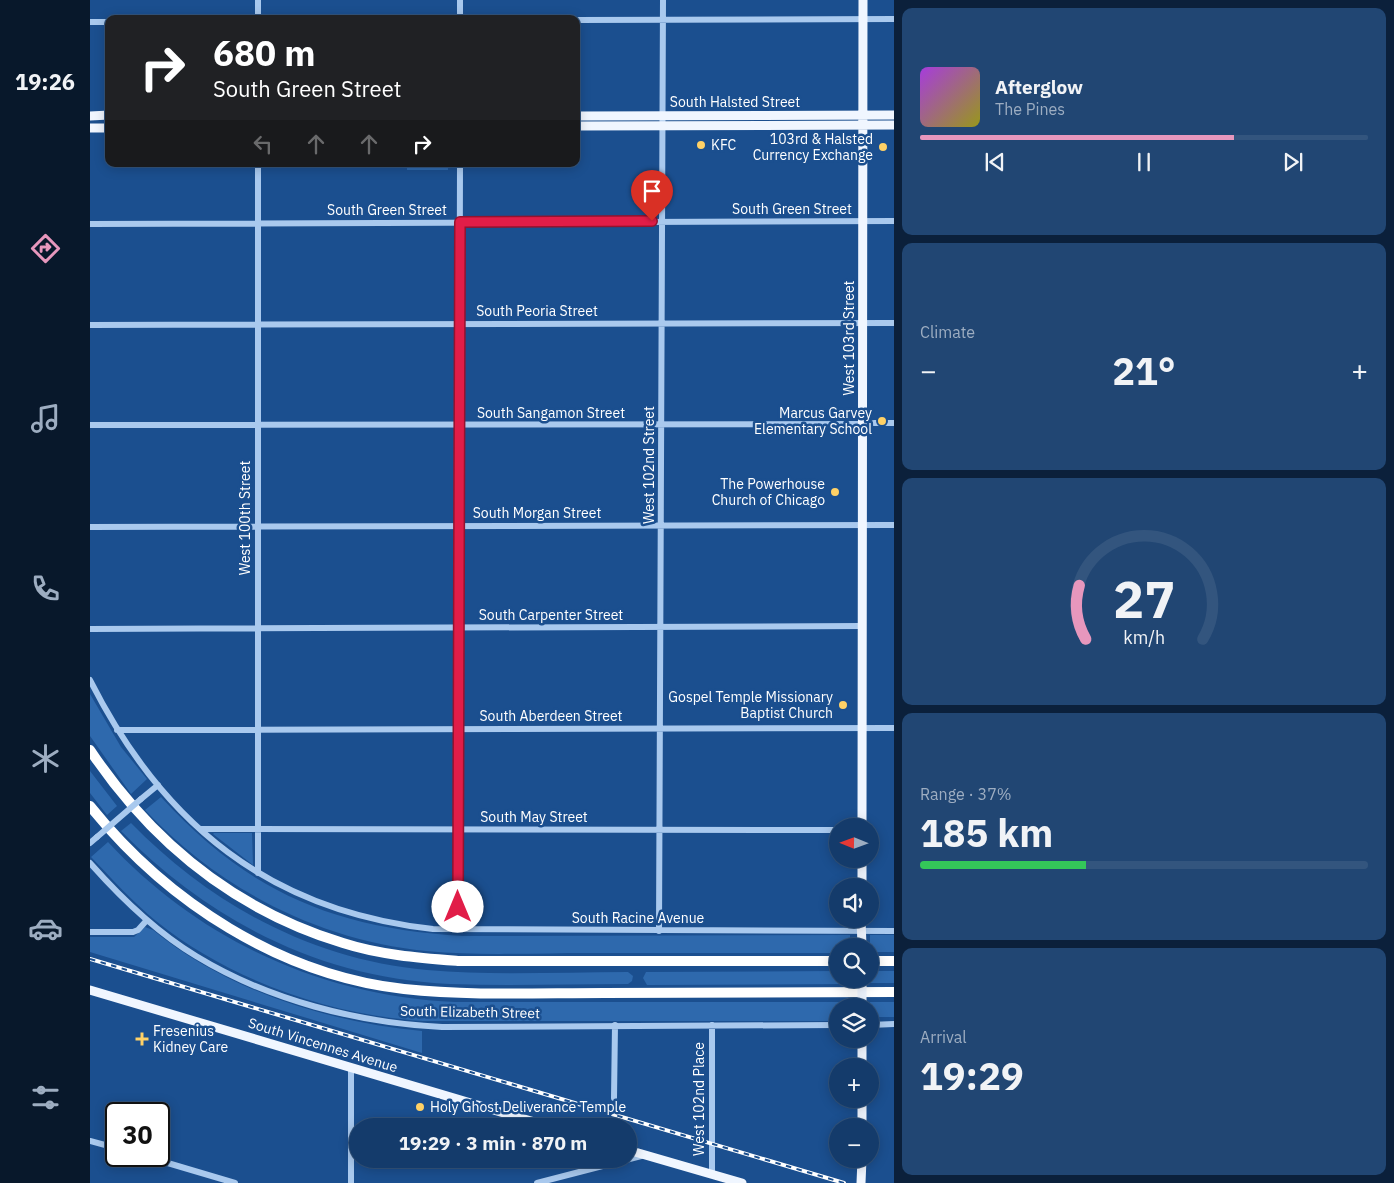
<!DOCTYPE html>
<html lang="en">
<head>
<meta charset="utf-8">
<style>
	:root { --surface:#143b6b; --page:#214673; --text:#f1f3f6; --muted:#9dadc1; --line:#33557e; --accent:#e797bd }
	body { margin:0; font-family:"IBM Plex Sans",sans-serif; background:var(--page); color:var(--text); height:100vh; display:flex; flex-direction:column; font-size:19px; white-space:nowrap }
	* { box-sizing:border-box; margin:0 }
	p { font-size:16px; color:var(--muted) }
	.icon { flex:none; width:28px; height:28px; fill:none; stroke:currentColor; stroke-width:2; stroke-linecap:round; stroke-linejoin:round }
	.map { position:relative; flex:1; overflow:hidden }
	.drawer { display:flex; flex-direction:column; gap:8px; padding:8px; background:#0b203b; width:500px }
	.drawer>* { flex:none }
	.top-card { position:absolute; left:15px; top:15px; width:475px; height:152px; border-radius:10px; box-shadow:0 2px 12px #0003,0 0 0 1px var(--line); background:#202124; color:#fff; overflow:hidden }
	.needle { width:32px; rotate:271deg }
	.tools { position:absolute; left:739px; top:818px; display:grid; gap:10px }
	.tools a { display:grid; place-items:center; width:50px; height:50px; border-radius:50%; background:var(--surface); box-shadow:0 2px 12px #0003,0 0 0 1px var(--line); font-size:25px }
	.speed { position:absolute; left:15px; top:1102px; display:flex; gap:10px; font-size:25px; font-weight:700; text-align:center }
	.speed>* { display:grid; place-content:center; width:65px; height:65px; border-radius:50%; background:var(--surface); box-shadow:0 2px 12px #0003,0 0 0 1px var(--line); line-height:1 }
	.speed .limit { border:2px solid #111; border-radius:8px; background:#fff; color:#111 }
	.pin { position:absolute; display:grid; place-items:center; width:42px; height:42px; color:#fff; margin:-51px -21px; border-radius:50% 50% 50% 0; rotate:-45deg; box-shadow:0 0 5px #0007 }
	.pin .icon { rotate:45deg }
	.me { position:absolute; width:55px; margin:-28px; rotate:0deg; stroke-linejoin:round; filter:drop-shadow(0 0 4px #0008) }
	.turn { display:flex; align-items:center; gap:18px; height:105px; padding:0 25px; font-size:22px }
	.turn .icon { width:65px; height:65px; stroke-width:2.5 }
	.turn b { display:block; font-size:35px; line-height:42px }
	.lanes { display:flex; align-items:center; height:48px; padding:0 25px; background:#0003; justify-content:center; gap:25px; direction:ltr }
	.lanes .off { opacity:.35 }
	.big { font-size:38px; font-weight:800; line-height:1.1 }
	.drawer .tile { flex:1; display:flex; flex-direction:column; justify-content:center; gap:8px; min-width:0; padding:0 18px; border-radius:10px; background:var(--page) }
	.drawer .dial { align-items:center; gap:0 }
	.dial svg { height:130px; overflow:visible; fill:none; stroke:var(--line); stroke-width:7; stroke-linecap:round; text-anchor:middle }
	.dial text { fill:var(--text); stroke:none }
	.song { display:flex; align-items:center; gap:15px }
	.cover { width:60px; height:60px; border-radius:8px; background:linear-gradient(135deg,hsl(280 70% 55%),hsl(60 70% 35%)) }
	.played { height:5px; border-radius:2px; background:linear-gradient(90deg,var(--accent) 70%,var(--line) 70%) }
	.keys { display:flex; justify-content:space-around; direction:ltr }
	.heat { display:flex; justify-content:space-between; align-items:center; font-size:28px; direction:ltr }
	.charge { height:8px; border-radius:4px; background:linear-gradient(90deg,#34c759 37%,var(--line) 0) }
	.trip { position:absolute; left:259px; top:1118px; width:288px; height:50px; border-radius:25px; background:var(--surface); box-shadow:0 2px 12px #0003,0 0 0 1px var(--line); font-weight:800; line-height:50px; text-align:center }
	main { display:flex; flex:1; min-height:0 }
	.tabs { display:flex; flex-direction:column; width:90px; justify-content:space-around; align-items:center; background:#08182b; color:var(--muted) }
	.tabs .icon { width:35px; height:35px }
	.tabs .current { color:var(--accent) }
	.tabs b { font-size:22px; color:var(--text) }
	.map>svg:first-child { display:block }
	.green { fill:#2e69ad }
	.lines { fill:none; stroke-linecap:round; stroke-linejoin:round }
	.minor { stroke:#a9c9ee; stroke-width:6 }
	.major { stroke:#f0f6ff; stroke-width:9 }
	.highway { stroke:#fff; stroke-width:10 }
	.rail-casing { stroke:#fff; stroke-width:4 }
	.rail { stroke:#1b4f8f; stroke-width:2; stroke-dasharray:5.5; stroke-linecap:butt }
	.minor-bridge { stroke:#a9c9ee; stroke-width:6 }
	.major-bridge { stroke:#f0f6ff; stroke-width:9 }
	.route-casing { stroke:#92132f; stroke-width:12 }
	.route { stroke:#e11d48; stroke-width:9 }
	.poi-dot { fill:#ffd166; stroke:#1b4f8f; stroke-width:2 }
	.labels { text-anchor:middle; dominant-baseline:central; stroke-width:5; stroke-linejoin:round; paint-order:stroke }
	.street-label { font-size:14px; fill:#fff; stroke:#1b4f8f }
	.poi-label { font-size:14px; fill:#fff; stroke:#1b4f8f; text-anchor:end }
</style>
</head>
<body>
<main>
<nav class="tabs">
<b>19:26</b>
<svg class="icon current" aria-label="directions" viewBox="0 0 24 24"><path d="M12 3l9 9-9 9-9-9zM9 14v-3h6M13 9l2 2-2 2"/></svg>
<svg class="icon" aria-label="music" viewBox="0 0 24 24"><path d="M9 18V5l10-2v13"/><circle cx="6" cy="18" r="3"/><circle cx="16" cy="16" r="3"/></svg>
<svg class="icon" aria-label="phone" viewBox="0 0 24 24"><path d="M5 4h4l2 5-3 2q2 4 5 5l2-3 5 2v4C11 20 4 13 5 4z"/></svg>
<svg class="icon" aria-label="climate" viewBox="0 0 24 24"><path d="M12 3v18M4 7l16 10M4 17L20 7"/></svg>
<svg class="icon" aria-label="car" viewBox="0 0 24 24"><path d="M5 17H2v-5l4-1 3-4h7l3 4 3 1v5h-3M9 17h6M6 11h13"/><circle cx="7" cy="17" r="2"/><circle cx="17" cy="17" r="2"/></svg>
<svg class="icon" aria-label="filters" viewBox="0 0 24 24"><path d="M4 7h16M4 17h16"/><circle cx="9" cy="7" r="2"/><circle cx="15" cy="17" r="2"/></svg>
</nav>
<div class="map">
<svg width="804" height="1183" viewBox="0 0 804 1183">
	<rect width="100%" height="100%" fill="#1b4f8f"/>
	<!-- green -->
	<path class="green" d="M317,164H358V170H317Z
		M0,694L31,747L57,779L41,794L0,736Z
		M0,771L27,806L17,815L0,793Z
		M71,797C159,893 244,928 373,936L760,935V946H748L747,953C664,953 581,953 498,953C444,953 389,956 336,951C228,940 129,889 55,810Z
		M41,823C120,904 222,960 337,970C403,976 472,972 538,972L543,976L542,981L538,984C479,984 419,986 360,984C231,978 121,922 31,831Z
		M162,833L163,865L123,834L124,833Z
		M18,842C109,940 232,996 365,1002H760V1006H748L747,1021H333C240,1015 139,980 66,921C43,902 22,879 1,857Z
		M55,927L63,930C138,991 237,1022 332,1031V1053L0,952V937H44Z
		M780,935H804V952H780Z
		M747,971L748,979H760V984L557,985L553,978L556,972Z
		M780,971H804V983H780Z
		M780,1002H804V1017H780Z"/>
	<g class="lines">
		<!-- minor -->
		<path class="minor" d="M168,19V0
			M370,19V0
			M486,20L804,19
			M0,22H19
			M0,224L804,221
			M0,325L804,323
			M784,423H804
			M0,425L772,424
			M0,527L804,525
			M0,629L772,626
			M0,680C73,825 180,911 343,929L804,931
			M27,730L804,728
			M51,799L68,785
			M111,829L748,830
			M0,843L7,837
			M0,863C31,898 66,932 106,956C178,1000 268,1023 352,1027L748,1025
			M168,873V164
			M368,929L370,164
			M569,931L573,0
			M0,932H43L48,930L57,920
			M780,1025L804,1024
			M261,1068V1183
			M524,1098L525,1025
			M0,1141L26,1148
			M54,1156L145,1183
			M622,1174V1025
			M447,1183L555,1155"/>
		<!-- major -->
		<path class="major" d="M0,116L19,115
			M486,116L804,115
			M486,126L804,125
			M0,128H19
			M772,826L773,0
			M772,886V859
			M771,919L772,946
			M0,990L458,1126
			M772,1066V1039
			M772,1126V1099
			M538,1150L652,1183
			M771,1183L772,1159"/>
		<!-- highway -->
		<path class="highway" d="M0,750C63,844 145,910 253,943C290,955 331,958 369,961H748
			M0,806C77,902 190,975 314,989C380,996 447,993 514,993C610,993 707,993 804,992
			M780,961H804"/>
		<!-- rail casing -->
		<g class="rail-casing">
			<path id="rail" d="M0,959L754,1183"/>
		</g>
		<!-- rail -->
		<use href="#rail" class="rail"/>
		<!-- minor-bridge -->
		<path class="minor-bridge" d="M7,837L51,799"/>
		<!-- major-bridge -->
		<path class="major-bridge" d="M772,1003V979"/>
	</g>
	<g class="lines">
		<!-- route casing -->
		<g class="route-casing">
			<path id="route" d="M368,907L370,222L562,221"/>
		</g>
		<!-- route -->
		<use href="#route" class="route"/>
	</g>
	<!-- markers -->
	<g class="poi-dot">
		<circle cx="611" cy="145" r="5"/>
		<circle cx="793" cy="147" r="5"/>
		<circle cx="792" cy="421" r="5"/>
		<circle cx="745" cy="492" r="5"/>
		<circle cx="753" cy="705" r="5"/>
		<path d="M49.5 1031.5h5v5h5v5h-5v5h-5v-5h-5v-5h5z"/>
		<circle cx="330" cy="1107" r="5"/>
	</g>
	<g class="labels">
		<!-- street labels -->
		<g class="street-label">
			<text x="645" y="102">South Halsted Street</text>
			<text x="702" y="209">South Green Street</text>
			<text x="297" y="210">South Green Street</text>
			<text x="447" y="311">South Peoria Street</text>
			<text transform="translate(759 338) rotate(-90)">West 103rd Street</text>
			<text x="461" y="413">South Sangamon Street</text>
			<text transform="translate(559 465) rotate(-90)">West 102nd Street</text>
			<text x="447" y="513">South Morgan Street</text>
			<text transform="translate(155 518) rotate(-90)">West 100th Street</text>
			<text x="461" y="615">South Carpenter Street</text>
			<text x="461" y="716">South Aberdeen Street</text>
			<text x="444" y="817">South May Street</text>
			<text x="548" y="918">South Racine Avenue</text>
			<text transform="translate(380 1012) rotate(1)">South Elizabeth Street</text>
			<text transform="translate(233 1045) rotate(17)">South Vincennes Avenue</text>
			<text transform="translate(609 1099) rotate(-90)">West 102nd Place</text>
		</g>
		<!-- poi labels -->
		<g class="poi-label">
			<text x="783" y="139">103rd &amp; Halsted<tspan x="783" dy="16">Currency Exchange</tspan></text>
			<text x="621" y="145" text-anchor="start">KFC</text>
			<text x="782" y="413">Marcus Garvey<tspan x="782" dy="16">Elementary School</tspan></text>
			<text x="735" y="484">The Powerhouse<tspan x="735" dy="16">Church of Chicago</tspan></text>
			<text x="743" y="697">Gospel Temple Missionary<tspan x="743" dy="16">Baptist Church</tspan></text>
			<text x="63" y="1031" text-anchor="start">Fresenius<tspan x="63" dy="16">Kidney Care</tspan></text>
			<text x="340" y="1107" text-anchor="start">Holy Ghost Deliverance Temple</text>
		</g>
	</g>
</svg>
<div class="tools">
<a><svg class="needle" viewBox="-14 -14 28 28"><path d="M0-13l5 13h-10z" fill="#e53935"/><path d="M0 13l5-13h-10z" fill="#9dadc1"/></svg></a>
<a><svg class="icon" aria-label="sound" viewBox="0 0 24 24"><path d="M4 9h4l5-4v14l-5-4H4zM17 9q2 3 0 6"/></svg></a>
<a><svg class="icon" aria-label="search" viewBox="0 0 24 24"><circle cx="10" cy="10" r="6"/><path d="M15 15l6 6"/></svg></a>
<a><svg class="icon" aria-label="layers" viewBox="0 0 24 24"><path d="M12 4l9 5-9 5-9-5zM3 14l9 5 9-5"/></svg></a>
<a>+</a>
<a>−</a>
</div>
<div class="speed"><div class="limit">30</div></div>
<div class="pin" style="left:562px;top:221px;background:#d93025"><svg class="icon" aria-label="arrive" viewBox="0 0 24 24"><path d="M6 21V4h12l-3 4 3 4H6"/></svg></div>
<svg class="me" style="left:368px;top:907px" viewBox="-20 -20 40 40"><circle r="19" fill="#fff"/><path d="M0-13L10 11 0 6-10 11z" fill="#e11d48"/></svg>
<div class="trip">19:29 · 3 min · 870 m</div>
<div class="top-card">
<div class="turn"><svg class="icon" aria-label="right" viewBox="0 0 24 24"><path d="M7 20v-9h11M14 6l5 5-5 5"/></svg><div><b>680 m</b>South Green Street</div></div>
<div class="lanes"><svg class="icon off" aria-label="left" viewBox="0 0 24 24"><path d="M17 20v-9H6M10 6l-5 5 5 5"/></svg><svg class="icon off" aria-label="ahead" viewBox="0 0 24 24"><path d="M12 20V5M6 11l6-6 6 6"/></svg><svg class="icon off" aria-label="ahead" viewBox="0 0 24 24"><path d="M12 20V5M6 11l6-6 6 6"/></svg><svg class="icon" aria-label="right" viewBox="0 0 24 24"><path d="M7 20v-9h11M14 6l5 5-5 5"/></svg></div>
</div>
</div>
<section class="drawer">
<div class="tile">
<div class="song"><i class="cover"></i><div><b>Afterglow</b><p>The Pines</p></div></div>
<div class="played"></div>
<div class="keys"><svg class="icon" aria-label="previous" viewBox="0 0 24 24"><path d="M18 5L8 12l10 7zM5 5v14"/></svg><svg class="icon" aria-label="pause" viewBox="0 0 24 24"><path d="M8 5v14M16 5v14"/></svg><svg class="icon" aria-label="next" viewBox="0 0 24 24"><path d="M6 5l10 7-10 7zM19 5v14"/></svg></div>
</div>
<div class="tile"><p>Climate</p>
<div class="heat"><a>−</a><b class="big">21°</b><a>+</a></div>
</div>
<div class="tile dial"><svg viewBox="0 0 100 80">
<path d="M14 69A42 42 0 1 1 86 69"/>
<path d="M14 69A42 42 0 0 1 10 36" stroke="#e797bd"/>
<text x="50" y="56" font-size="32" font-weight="700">27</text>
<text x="50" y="72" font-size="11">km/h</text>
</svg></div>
<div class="tile"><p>Range · 37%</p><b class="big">185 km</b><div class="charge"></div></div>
<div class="tile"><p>Arrival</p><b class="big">19:29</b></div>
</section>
</main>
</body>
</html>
